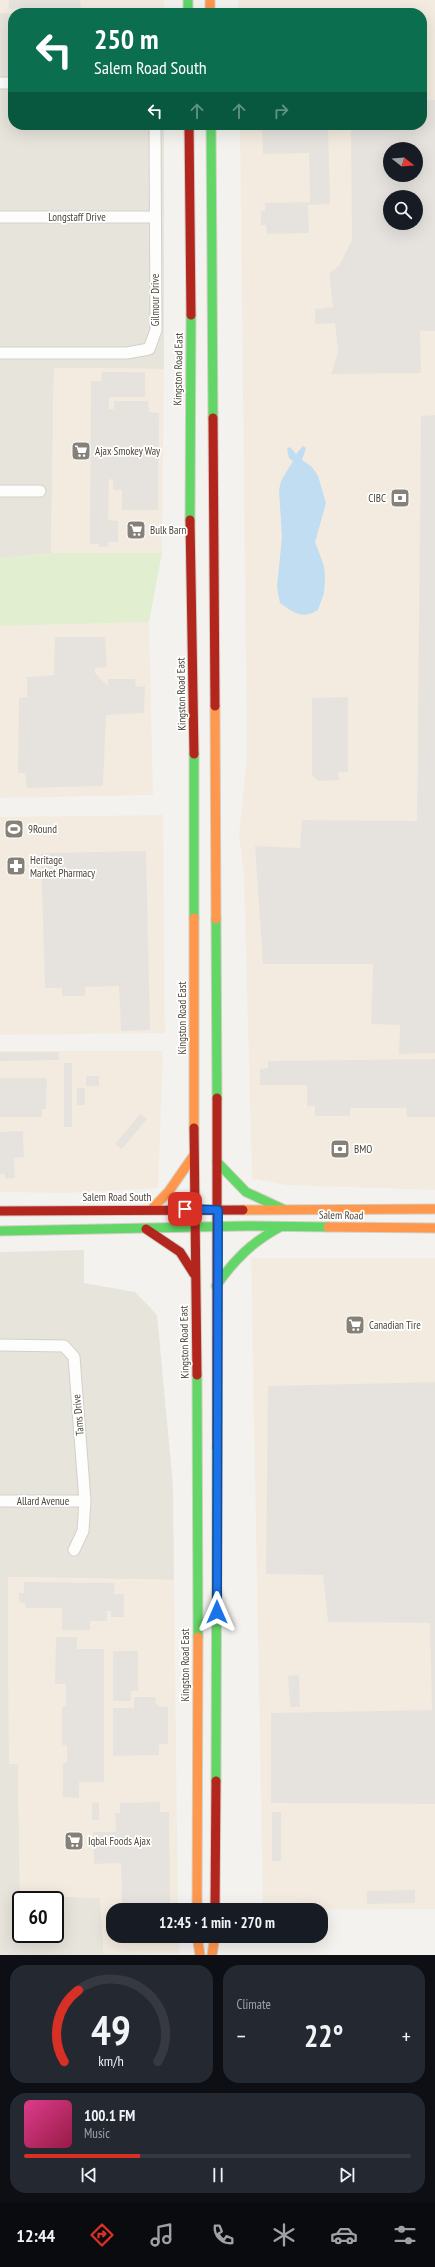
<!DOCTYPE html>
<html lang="en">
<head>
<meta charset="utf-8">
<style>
	:root { --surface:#171b24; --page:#242831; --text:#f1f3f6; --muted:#9ea1a6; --line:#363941; --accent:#d93025 }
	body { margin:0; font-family:"PT Sans Narrow",sans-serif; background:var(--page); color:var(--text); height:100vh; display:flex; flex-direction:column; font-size:15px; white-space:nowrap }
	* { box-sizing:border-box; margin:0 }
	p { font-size:13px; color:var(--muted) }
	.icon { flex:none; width:22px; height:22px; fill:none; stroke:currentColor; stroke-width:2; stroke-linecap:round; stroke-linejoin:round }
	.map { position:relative; height:1955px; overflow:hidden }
	.panel { display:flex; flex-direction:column; gap:10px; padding:10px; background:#0d0f14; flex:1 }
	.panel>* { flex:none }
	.top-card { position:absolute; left:8px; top:8px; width:419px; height:122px; border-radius:16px; box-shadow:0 4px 16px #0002; background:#0b6e4f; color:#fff; overflow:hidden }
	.needle { width:26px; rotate:107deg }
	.controls { position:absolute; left:383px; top:142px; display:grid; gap:8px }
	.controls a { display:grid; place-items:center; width:40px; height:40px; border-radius:50%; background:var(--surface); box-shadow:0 4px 16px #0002; font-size:20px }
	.speed { position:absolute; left:12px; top:1891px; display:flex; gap:8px; font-size:20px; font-weight:700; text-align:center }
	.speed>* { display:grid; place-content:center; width:52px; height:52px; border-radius:50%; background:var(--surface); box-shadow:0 4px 16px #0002; line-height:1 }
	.speed .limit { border:2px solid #111; border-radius:6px; background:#fff; color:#111 }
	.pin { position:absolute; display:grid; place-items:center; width:34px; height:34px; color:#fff; margin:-17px; border-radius:8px; box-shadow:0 2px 6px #0006 }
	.me { position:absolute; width:44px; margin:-22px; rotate:0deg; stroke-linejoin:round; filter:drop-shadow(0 0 3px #0008) }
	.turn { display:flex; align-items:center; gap:14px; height:84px; padding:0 20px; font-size:18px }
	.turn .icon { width:52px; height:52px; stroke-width:2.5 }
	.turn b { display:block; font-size:28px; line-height:34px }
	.lanes { display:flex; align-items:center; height:38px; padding:0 20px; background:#0003; justify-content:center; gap:20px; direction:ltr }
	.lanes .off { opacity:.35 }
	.big { font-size:30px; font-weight:600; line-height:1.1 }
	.panel .tile { flex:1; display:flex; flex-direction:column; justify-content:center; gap:6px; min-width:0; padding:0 14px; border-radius:16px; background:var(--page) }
	.panel .dial { align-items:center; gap:0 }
	.dial svg { height:104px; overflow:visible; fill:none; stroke:var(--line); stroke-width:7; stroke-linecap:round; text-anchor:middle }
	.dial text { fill:var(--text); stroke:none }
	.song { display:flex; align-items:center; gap:12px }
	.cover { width:48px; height:48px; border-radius:6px; background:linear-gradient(135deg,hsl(330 70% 55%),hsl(340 70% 35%)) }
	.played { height:4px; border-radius:2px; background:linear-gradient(90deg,var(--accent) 30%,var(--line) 30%) }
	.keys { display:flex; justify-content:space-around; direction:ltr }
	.heat { display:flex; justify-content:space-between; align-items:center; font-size:22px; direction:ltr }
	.panel .tiles { flex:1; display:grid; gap:10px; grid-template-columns:1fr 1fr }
	.tile:last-child { grid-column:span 2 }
	.trip { position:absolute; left:106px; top:1903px; width:222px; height:40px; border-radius:16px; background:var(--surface); box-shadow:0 4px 16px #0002; font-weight:600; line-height:40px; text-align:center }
	.dock { display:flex; height:64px; justify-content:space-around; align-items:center; background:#090b0e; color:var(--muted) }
	.dock .icon { width:28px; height:28px }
	.dock .selected { color:var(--accent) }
	.dock b { font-size:18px; color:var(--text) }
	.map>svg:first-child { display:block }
	.residential { fill:#e7e4dc; fill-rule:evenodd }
	.commercial { fill:#f3ebdf; fill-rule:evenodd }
	.green { fill:#e1eecf }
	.parking { fill:#e6e3df; fill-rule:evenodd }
	.water { fill:#c0ddf1 }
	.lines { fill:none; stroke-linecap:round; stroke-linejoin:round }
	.street-casing { stroke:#d2d0cb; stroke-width:13 }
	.fast-casing { stroke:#d3cfc5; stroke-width:11 }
	.slow-casing { stroke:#d3cfc5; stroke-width:11 }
	.jam-casing { stroke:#d3cfc5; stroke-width:11 }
	.street { stroke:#fdfdfc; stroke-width:11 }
	.fast { stroke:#63d668; stroke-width:9 }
	.slow { stroke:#ff974d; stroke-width:9 }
	.jam { stroke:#b3261e; stroke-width:9 }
	.route-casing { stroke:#114b97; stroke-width:10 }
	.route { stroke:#1a73e8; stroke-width:7 }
	.labels { text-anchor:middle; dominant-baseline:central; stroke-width:3.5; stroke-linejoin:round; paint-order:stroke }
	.street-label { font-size:11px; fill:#4b4439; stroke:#fff }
	.poi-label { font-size:11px; fill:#4b4439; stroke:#fff; text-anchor:start }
</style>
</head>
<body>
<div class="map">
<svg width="435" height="1955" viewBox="0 0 435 1955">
	<rect width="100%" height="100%" fill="#f4f2ee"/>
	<!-- residential -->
	<path class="residential" d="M86,12L13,13V125H164V369L54,368L51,553L0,558V13Z
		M84,1250V1283L135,1292L157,1315L173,1485L174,1580L8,1577L9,1764H18L20,1895L100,1898L104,1954L179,1955H0V1252ZM21,1900H55V1934H21Z"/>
	<!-- commercial -->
	<path class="commercial" d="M0,0H164V13H0Z
		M238,0H435V1190L286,1185L252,1179L244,876L239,835L247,756L240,125H422V13H238ZM390,149H416V175H390ZM390,197H416V223H390Z
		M54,368L164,369L162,553H51Z
		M149,622L153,795L0,798V626Z
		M163,815L165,1033L0,1035V817Z
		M0,1051H163L158,1188L67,1193L0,1192Z
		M251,1258H435V1909L263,1910Z
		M8,1577L174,1580L178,1910H113V1936H179V1953L104,1954L100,1898L20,1895L18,1764H9Z"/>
	<!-- green -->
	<path class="green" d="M51,553H162L149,622L0,626V558Z"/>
	<!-- parking -->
	<path class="parking" d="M9,0H80L81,8L9,9Z
		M435,100V331H420L421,373L331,374L338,353L335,323L315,324V309L333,307L329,273L339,266L352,240L351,125H422V101ZM390,149H416V175H390ZM390,197H416V223H390Z
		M262,125H328L330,204L308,205L309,233L267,234L266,225H261V211H265V203L310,202L309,153L263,154Z
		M102,372H145V397H109V409H114V401H148L149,412L159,413L158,510H122V490H113V480L109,479L108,520L118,521V542H109L108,547H99V544H90L91,381H101Z
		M435,415V1053L399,1054L400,1025L371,1024L373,964H263L255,846L300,848L302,820L417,821L421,416Z
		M55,637H105L107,667L95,668V673L108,686V679H135L136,687L145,686L144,713L106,715L103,786L27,788L25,773H18L19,698L27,697V677L54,675Z
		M348,697V772H338L339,780L318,781L312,775V698Z
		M146,851L150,1030L121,1031L119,986L85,987V996H62V988H45L41,853Z
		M0,1052H59V1060L0,1061Z
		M435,1059V1117H407L406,1108H350V1116H315V1106H307V1085H260V1069L268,1068V1061Z
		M64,1063H72V1127H64Z
		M86,1076H99V1086H86Z
		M0,1078H47L46,1109H42V1117H0Z
		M77,1088H85V1105H77Z
		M140,1114L147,1119L122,1149L115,1144Z
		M23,1131L24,1157L14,1158L15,1178L5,1179V1174H0V1132Z
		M435,1382V1804L271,1803V1713L432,1710L430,1623L328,1622L323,1575L266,1574L268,1386Z
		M24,1582L115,1583L114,1594H124V1617H111V1611H107V1621H90V1630H62V1608H25V1603L19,1602V1593H24Z
		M56,1637H77V1649H104V1782H79V1798L63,1797V1763H67V1746L62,1745V1707L66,1706V1684H55Z
		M113,1651H138V1691H131V1701H113Z
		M299,1675L300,1707H290L288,1676Z
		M134,1697H155L156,1703L159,1706L168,1707V1744H159V1755L113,1756V1708H134Z
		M99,1802V1820H92V1803Z
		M160,1802V1812H169L170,1905L122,1906L121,1863L94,1864L93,1832H116L115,1813H120V1803Z
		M272,1812H281V1861H272Z
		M415,1890V1903L367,1904V1891Z"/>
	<!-- water -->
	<path class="water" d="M303,446L306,448L302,460L312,467L318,476L326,503L315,542L324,566L325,579L324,593L318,610C303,620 292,612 280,603L277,587L282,537L279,490L281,481L293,461L289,458L287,449L290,447L296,454Z"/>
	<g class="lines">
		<!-- street casing -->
		<g class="street-casing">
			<path id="street" d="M0,83H13
				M0,217H154
				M0,353H127L149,349L156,330L155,125
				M0,491H40
				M0,1345L64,1346L74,1357L85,1501L83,1531L74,1550
				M0,1501H85"/>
		</g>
		<!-- fast casing -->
		<g class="fast-casing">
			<path id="fast" d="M188,0V13
				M211,125L213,418
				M190,520L191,315
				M194,754V918
				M216,919L217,1098
				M217,1162L246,1192L283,1209
				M0,1231L247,1226L328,1227
				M216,1286C234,1260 252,1242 280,1227
				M197,1375L198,1637
				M216,1781L217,1448"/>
		</g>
		<!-- slow casing -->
		<g class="slow-casing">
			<path id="slow" d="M210,0V13
				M215,706L216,919
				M194,918V1128
				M152,1209L169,1191L194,1155
				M243,1210L435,1209
				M328,1227L435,1228
				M197,1910L198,1637
				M197,1936L200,1955
				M212,1955L215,1936"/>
		</g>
		<!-- jam casing -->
		<g class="jam-casing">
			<path id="jam" d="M189,125L191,315
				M213,418L215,706
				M190,520L194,754
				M194,1128L197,1375
				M0,1211L243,1210
				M146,1229L180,1252L194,1274
				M217,1448V1098
				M215,1910L216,1781"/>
		</g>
		<!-- street -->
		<use href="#street" class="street"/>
		<!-- fast -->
		<use href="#fast" class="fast"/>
		<!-- slow -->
		<use href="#slow" class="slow"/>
		<!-- jam -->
		<use href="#jam" class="jam"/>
	</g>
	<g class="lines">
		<!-- route casing -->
		<g class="route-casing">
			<path id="route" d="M185,1209L218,1210L217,1612"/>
		</g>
		<!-- route -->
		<use href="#route" class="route"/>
	</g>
	<!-- icons -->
	<defs>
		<g id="supermarket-square" transform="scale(1)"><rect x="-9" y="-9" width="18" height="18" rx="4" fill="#868178" stroke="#fff"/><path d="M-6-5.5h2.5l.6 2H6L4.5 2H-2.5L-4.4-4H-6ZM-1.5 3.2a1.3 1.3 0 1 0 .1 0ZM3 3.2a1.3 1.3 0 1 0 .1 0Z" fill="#fff"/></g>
		<g id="bank-square" transform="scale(1)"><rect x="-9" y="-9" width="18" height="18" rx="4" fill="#868178" stroke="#fff"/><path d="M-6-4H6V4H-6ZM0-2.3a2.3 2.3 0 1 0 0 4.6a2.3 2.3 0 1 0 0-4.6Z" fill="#fff"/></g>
		<g id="stadium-square" transform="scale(1)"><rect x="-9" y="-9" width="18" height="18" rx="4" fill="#868178" stroke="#fff"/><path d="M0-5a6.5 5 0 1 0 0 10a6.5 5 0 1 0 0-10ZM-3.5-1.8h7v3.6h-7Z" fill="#fff"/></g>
		<g id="pharmacy-square" transform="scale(1)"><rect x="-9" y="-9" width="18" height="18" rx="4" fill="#868178" stroke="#fff"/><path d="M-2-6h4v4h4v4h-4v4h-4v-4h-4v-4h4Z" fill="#fff"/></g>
	</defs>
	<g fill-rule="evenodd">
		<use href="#supermarket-square" x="81" y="451"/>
		<use href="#bank-square" x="400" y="498"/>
		<use href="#supermarket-square" x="136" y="530"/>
		<use href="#stadium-square" x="14" y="829"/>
		<use href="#pharmacy-square" x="16" y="866"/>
		<use href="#bank-square" x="340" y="1149"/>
		<use href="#supermarket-square" x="355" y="1325"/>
		<use href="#supermarket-square" x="74" y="1841"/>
	</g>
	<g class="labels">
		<!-- street labels -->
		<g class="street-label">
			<text x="77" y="217">Longstaff Drive</text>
			<text transform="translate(155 300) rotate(-90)">Gilmour Drive</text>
			<text transform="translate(178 369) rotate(-89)">Kingston Road East</text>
			<text transform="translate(181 694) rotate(-91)">Kingston Road East</text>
			<text transform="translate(182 1018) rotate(-90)">Kingston Road East</text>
			<text x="117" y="1197">Salem Road South</text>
			<text transform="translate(341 1215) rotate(1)">Salem Road</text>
			<text transform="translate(184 1342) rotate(-91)">Kingston Road East</text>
			<text transform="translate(78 1415) rotate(-95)">Tams Drive</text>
			<text x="43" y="1501">Allard Avenue</text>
			<text transform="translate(185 1665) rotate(-90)">Kingston Road East</text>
		</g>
		<!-- poi labels -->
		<g class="poi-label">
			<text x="95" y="451">Ajax Smokey Way</text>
			<text x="386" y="498" text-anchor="end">CIBC</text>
			<text x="150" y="530">Bulk Barn</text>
			<text x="28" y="829">9Round</text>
			<text x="30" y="860">Heritage<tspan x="30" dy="13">Market Pharmacy</tspan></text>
			<text x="354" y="1149">BMO</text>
			<text x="369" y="1325">Canadian Tire</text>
			<text x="88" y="1841">Iqbal Foods Ajax</text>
		</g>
	</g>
</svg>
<div class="controls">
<a><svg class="needle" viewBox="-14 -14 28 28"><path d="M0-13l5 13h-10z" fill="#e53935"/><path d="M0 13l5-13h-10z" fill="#9ea1a6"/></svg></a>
<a><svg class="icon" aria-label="search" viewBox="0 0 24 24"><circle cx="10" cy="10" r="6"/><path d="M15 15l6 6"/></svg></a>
</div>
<div class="speed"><div class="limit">60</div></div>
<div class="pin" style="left:185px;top:1209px;background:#d93025"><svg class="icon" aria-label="arrive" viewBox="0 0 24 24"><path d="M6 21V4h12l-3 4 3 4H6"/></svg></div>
<svg class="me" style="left:217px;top:1612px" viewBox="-20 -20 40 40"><path d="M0-17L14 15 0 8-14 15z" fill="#1a73e8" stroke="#fff" stroke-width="4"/></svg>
<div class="trip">12:45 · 1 min · 270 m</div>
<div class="top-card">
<div class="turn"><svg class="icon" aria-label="left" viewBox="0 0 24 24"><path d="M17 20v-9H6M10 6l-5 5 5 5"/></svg><div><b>250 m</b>Salem Road South</div></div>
<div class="lanes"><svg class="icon" aria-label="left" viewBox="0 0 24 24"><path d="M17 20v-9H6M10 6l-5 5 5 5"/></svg><svg class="icon off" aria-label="ahead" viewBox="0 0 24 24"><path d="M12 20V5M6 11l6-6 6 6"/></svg><svg class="icon off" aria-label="ahead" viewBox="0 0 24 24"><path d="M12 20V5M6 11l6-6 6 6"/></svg><svg class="icon off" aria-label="right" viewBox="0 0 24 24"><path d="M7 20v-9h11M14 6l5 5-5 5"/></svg></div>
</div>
</div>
<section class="panel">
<div class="tiles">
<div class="tile dial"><svg viewBox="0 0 100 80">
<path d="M14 69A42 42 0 1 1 86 69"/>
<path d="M14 69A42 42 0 0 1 25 14" stroke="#d93025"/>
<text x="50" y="56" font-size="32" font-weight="700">49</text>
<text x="50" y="72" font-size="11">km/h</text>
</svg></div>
<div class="tile"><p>Climate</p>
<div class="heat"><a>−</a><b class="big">22°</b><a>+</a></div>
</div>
<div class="tile">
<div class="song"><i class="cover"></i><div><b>100.1 FM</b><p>Music</p></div></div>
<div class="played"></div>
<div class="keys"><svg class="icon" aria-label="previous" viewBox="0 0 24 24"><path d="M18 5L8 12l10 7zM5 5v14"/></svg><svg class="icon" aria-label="pause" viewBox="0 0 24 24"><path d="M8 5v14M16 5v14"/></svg><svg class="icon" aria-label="next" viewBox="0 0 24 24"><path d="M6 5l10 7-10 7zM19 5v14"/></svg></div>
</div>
</div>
</section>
<nav class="dock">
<b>12:44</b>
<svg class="icon selected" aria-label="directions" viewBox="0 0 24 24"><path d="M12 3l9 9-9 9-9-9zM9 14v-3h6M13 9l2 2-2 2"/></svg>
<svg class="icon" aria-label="music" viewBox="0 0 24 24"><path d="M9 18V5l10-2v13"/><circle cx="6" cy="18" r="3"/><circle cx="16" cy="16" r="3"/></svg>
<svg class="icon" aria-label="phone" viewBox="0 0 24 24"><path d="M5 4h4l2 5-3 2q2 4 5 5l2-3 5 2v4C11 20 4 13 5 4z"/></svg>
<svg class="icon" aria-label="climate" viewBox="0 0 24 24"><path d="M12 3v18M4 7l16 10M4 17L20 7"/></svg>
<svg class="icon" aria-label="car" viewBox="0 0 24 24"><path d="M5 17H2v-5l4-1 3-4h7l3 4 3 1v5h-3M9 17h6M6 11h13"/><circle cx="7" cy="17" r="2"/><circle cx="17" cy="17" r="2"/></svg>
<svg class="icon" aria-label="filters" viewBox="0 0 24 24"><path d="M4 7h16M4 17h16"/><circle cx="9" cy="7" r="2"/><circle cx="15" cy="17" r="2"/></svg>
</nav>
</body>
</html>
